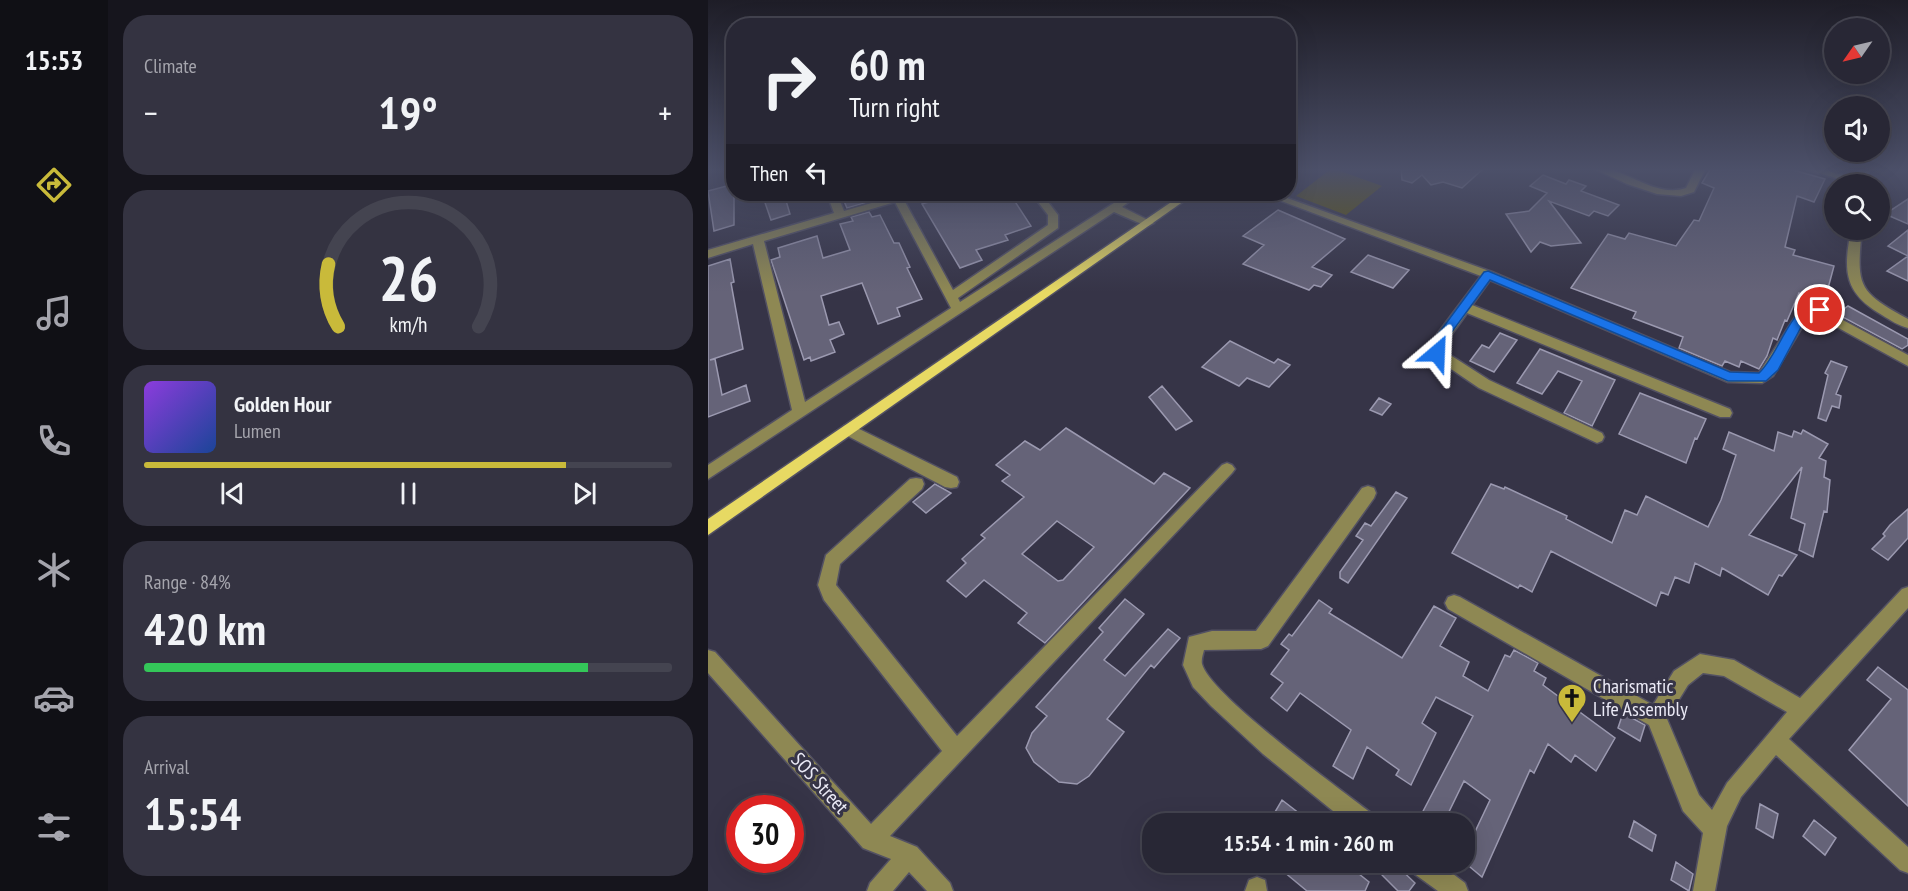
<!DOCTYPE html>
<html lang="en">
<head>
<meta charset="utf-8">
<style>
	:root { --surface:#282735; --page:#343341; --text:#f1f3f6; --muted:#a5a5ad; --line:#444450; --accent:#c9ba3a }
	body { margin:0; font-family:"PT Sans Narrow",sans-serif; background:var(--page); color:var(--text); height:100vh; display:flex; flex-direction:column; font-size:22px; white-space:nowrap }
	* { box-sizing:border-box; margin:0 }
	p { font-size:20px; color:var(--muted) }
	.icon { flex:none; width:33px; height:33px; fill:none; stroke:currentColor; stroke-width:2; stroke-linecap:round; stroke-linejoin:round }
	.map { position:relative; flex:1; overflow:hidden }
	.panel { display:flex; flex-direction:column; gap:15px; padding:15px; background:#16151d; width:600px }
	.panel>* { flex:none }
	.banner { position:absolute; left:18px; top:18px; width:570px; height:183px; border-radius:24px; box-shadow:0 6px 24px #0002,0 0 0 2px var(--line); background:#282735; color:var(--text); overflow:hidden }
	.needle { width:39px; rotate:236deg }
	.fabs { position:absolute; left:1116px; top:18px; display:grid; gap:12px }
	.fabs a { display:grid; place-items:center; width:66px; height:66px; border-radius:50%; background:var(--surface); box-shadow:0 6px 24px #0002,0 0 0 2px var(--line); font-size:30px }
	.speed { position:absolute; left:18px; top:795px; display:flex; gap:12px; font-size:30px; font-weight:700; text-align:center }
	.speed>* { display:grid; place-content:center; width:78px; height:78px; border-radius:50%; background:var(--surface); box-shadow:0 6px 24px #0002,0 0 0 2px var(--line); line-height:1 }
	.speed .limit { border:9px solid #d22; background:#fff; color:#111 }
	.pin { position:absolute; display:grid; place-items:center; width:51px; height:51px; color:#fff; margin:-26px; border:3px solid #fff; border-radius:50%; box-shadow:0 2px 6px #0007 }
	.me { position:absolute; width:66px; margin:-33px; rotate:26deg; stroke-linejoin:round; filter:drop-shadow(0 0 4px #0008) }
	.turn { display:flex; align-items:center; gap:21px; height:126px; padding:0 24px; font-size:27px }
	.turn .icon { width:78px; height:78px; stroke-width:2.5 }
	.turn b { display:block; font-size:42px; line-height:51px }
	.then { display:flex; align-items:center; height:57px; padding:0 24px; background:#0003; gap:12px; font-size:22px }
	.big { font-size:45px; font-weight:700; line-height:1.1 }
	.panel .widget { flex:1; display:flex; flex-direction:column; justify-content:center; gap:9px; min-width:0; padding:0 21px; border-radius:24px; background:var(--page) }
	.panel .dial { align-items:center; gap:0 }
	.dial svg { height:156px; overflow:visible; fill:none; stroke:var(--line); stroke-width:7; stroke-linecap:round; text-anchor:middle }
	.dial text { fill:var(--text); stroke:none }
	.song { display:flex; align-items:center; gap:18px }
	.cover { width:72px; height:72px; border-radius:9px; background:linear-gradient(135deg,hsl(270 70% 55%),hsl(220 70% 35%)) }
	.played { height:6px; border-radius:3px; background:linear-gradient(90deg,var(--accent) 80%,var(--line) 80%) }
	.keys { display:flex; justify-content:space-around; direction:ltr }
	.heat { display:flex; justify-content:space-between; align-items:center; font-size:33px; direction:ltr }
	.charge { height:9px; border-radius:4px; background:linear-gradient(90deg,#34c759 84%,var(--line) 0) }
	.trip { position:absolute; left:434px; top:813px; width:333px; height:60px; border-radius:24px; background:var(--surface); box-shadow:0 6px 24px #0002,0 0 0 2px var(--line); font-weight:700; line-height:60px; text-align:center }
	main { display:flex; flex:1; min-height:0 }
	.menu { display:flex; flex-direction:column; width:108px; justify-content:space-around; align-items:center; background:#101015; color:var(--muted) }
	.menu .icon { width:42px; height:42px }
	.menu .current { color:var(--accent) }
	.menu b { font-size:27px; color:var(--text) }
	.map>svg:first-child { display:block }
	.green { fill:#605700 }
	.building { fill:#656378; stroke:#9b99b0; stroke-width:1.5; fill-rule:evenodd }
	.lines { fill:none; stroke-linecap:round; stroke-linejoin:round }
	.minor-casing { stroke:#535163; stroke-width:3 }
	.major-casing { stroke:#535163; stroke-width:3 }
	.minor { fill:#8e8853; fill-rule:evenodd }
	.major { fill:#e7d963; fill-rule:evenodd }
	.route { fill:#1a73e8; stroke:#114b97; stroke-width:1.5 }
	.labels { text-anchor:middle; dominant-baseline:central; stroke-width:6; stroke-linejoin:round; paint-order:stroke }
	.near-poi-label { font-size:20px; fill:#ebeaf6; stroke:#363447; text-anchor:start }
	.near-street-label { font-size:20px; fill:#ebeaf6; stroke:#363447 }
</style>
</head>
<body>
<main>
<nav class="menu">
<b>15:53</b>
<svg class="icon current" aria-label="directions" viewBox="0 0 24 24"><path d="M12 3l9 9-9 9-9-9zM9 14v-3h6M13 9l2 2-2 2"/></svg>
<svg class="icon" aria-label="music" viewBox="0 0 24 24"><path d="M9 18V5l10-2v13"/><circle cx="6" cy="18" r="3"/><circle cx="16" cy="16" r="3"/></svg>
<svg class="icon" aria-label="phone" viewBox="0 0 24 24"><path d="M5 4h4l2 5-3 2q2 4 5 5l2-3 5 2v4C11 20 4 13 5 4z"/></svg>
<svg class="icon" aria-label="climate" viewBox="0 0 24 24"><path d="M12 3v18M4 7l16 10M4 17L20 7"/></svg>
<svg class="icon" aria-label="car" viewBox="0 0 24 24"><path d="M5 17H2v-5l4-1 3-4h7l3 4 3 1v5h-3M9 17h6M6 11h13"/><circle cx="7" cy="17" r="2"/><circle cx="17" cy="17" r="2"/></svg>
<svg class="icon" aria-label="filters" viewBox="0 0 24 24"><path d="M4 7h16M4 17h16"/><circle cx="9" cy="7" r="2"/><circle cx="15" cy="17" r="2"/></svg>
</nav>
<section class="panel">
<div class="widget"><p>Climate</p>
<div class="heat"><a>−</a><b class="big">19°</b><a>+</a></div>
</div>
<div class="widget dial"><svg viewBox="0 0 100 80">
<path d="M14 69A42 42 0 1 1 86 69"/>
<path d="M14 69A42 42 0 0 1 9 37" stroke="#c9ba3a"/>
<text x="50" y="56" font-size="32" font-weight="700">26</text>
<text x="50" y="72" font-size="11">km/h</text>
</svg></div>
<div class="widget">
<div class="song"><i class="cover"></i><div><b>Golden Hour</b><p>Lumen</p></div></div>
<div class="played"></div>
<div class="keys"><svg class="icon" aria-label="previous" viewBox="0 0 24 24"><path d="M18 5L8 12l10 7zM5 5v14"/></svg><svg class="icon" aria-label="pause" viewBox="0 0 24 24"><path d="M8 5v14M16 5v14"/></svg><svg class="icon" aria-label="next" viewBox="0 0 24 24"><path d="M6 5l10 7-10 7zM19 5v14"/></svg></div>
</div>
<div class="widget"><p>Range · 84%</p><b class="big">420 km</b><div class="charge"></div></div>
<div class="widget"><p>Arrival</p><b class="big">15:54</b></div>
</section>
<div class="map">
<svg width="1200" height="891" viewBox="0 0 1200 891">
	<rect width="100%" height="100%" fill="#363447"/>
	<!-- green -->
	<path class="green" d="M624,168L674,186L638,215L588,196Z"/>
	<!-- building -->
	<path class="building" d="M693,168H776L754,188L735,182L723,185L714,175L704,183L694,180Z
		M1003,168H1078L1117,179L1106,202L1089,196L1077,247L1087,250L1085,255L1126,266L1119,292L1110,300L1091,293L1079,321L1077,320L1069,340L1065,338L1059,356L1051,369L1033,361L1031,367L1017,361L1014,366L971,348L975,337L925,318L928,312L863,288L900,234L917,239L921,233L968,246L986,220L991,221L1006,188L994,183Z
		M835,175L858,184L861,180L878,186L873,191L911,205L900,216L886,211L881,216L841,201L873,243L843,246L832,242L823,252L798,214L821,211L839,193L822,186Z
		M26,184V225L6,231L0,191Z
		M54,194H76L82,214L63,220Z
		M133,194H152L157,203L139,208Z
		M239,194H302L323,226L297,235L300,240L268,250L274,260L252,268L214,204L241,196Z
		M1200,199V224L1177,214Z
		M570,210L637,239L604,267L624,275L613,287L606,285L601,290L535,264L556,245L535,236Z
		M161,212L164,217L172,215L186,243H191L202,267L199,268L214,299L189,308L192,316L170,324L154,283L113,296L121,325L131,322L136,334L122,340L127,352L103,361L102,357L96,360L63,260L72,257L70,248L109,236L115,258L142,250L132,224L145,221L143,217Z
		M1200,230V256L1180,246Z
		M660,255L701,270L685,288L643,272Z
		M1200,256V281L1179,271Z
		M22,259L26,282L23,283L35,349L2,360L7,359L14,395L38,385L42,401L0,417V266Z
		M1140,306L1200,339V345L1194,349L1129,314Z
		M792,333L809,340L786,372L762,361L774,345L781,348Z
		M522,341L566,363L570,359L582,365L561,387L539,378L531,386L494,367Z
		M832,349L907,380L884,426L856,413L874,381L850,371L834,394L809,383Z
		M1123,361L1139,367L1128,394L1133,396L1131,408L1124,406L1118,421L1110,418L1120,375L1117,373Z
		M454,386L484,421L468,430L441,397Z
		M932,393L998,419L989,439L987,438L978,463L911,434Z
		M671,398L683,404L674,415L662,410Z
		M358,428L446,484L456,473L482,488L337,643L310,623L319,613L276,580L258,597L239,581L258,563L254,559L277,538L273,535L316,497L294,481L302,475L288,465L317,441L332,450ZM349,521L386,547L355,580L350,581L314,554Z
		M1095,430L1120,444L1111,458L1118,461L1116,477L1122,480L1119,512L1116,511L1105,557L1091,550L1097,524L1083,518L1094,467L1041,535L1089,555L1074,576L1071,575L1060,595L1014,568L1012,576L987,563L981,583L967,577L960,595L953,592L948,606L843,551L824,592L812,585L810,588L744,553L783,484L796,489L797,487L859,516L858,519L904,543L917,510L929,515L938,496L1000,527L1013,500L1028,455L1015,449L1021,432L1066,451L1070,432L1084,437L1086,431L1093,434Z
		M227,484L243,493L218,513L205,502Z
		M688,492L699,498L640,583L632,578V572L655,540L648,536L657,523L663,526Z
		M1200,509V538L1180,560L1164,549L1177,536L1175,534L1182,525Z
		M417,599L436,614L396,660L417,676L460,629L472,638L446,668L443,665L399,719L416,732L381,776L369,784L351,782L326,762L318,748L324,733L339,716L328,707L395,632L391,628Z
		M611,600L624,609L621,613L694,658L726,606L748,618L732,646L761,662L755,676L780,691L797,655L802,657L806,650L830,663L826,671L838,678L835,685L907,738L888,771L867,755L863,762L840,744L826,773L822,770L774,877L756,862V855L782,800L756,781L735,824H721L712,817L765,716L728,697L714,723L728,733L703,785L688,775L691,770L659,747L645,779L625,766L643,730L592,693L579,711L563,698L575,683L563,674L581,650L573,644L581,634L584,636Z
		M1170,667L1200,690V806L1141,750L1183,699L1159,680Z
		M915,713L937,725L932,741L910,728Z
		M574,800L605,824H560Z
		M1052,804L1070,814L1065,838L1048,828Z
		M1106,820L1128,838L1117,855L1095,836Z
		M926,821L948,835L944,851L921,837Z
		M564,862H636L661,882L657,891H599Z
		M678,862H685L707,883L701,891H690L671,872Z
		M968,862L985,874L981,891L963,880Z"/>
	<g class="lines">
		<!-- minor casing -->
		<g class="minor-casing">
			<path id="minor" d="M884,168C916,165 945,199 978,188L988,168H998L986,192L973,196L949,194L919,184Z
				M1094,168H1109L1149,179L1152,168H1162L1158,184H1148Z
				M119,194H129L136,211L195,194H211L210,196L196,200L245,290L340,225V215L324,194H334L350,215V228L250,298L252,302L420,194H431L414,207L446,223L440,226L436,225L406,212L0,479V465L84,410L45,244L0,258V250L126,213ZM187,202L243,308L97,402L56,241Z
				M555,194H568L784,272L1022,372L1051,373L1091,311L1105,304L1200,355V366L1105,314L1100,317L1065,376L1054,383L1020,382L782,280L764,305L1022,409L1024,413L1022,417H1012L759,313L736,345V351L781,380L894,433L896,437L894,441L889,443L771,388L724,356L722,353L724,341L773,276Z
				M1143,230H1154C1148,286 1150,292 1200,319V328C1191,326 1182,320 1174,315C1136,293 1135,271 1143,230Z
				M141,424L249,477L251,482L249,487L243,488L237,487L136,434L134,430L136,426Z
				M519,463L524,465L527,469L524,473L182,836L209,847L242,883L245,891H219L201,872L185,891H159L162,883L183,859L155,848L0,673V650L7,652L163,824L234,751L116,600L110,585L118,555L202,479L208,478L214,479L216,484L214,489L132,564L128,585L249,736L514,465Z
				M660,486L666,488L668,493L666,498L560,646L553,649L496,650C495,654 493,660 494,664C502,695 636,792 667,816L670,824H641L555,754L503,706L485,687L475,665L481,637L504,631H548L654,488Z
				M1200,587V608L1081,739L1200,847V873L1192,870L1068,755L1033,797L1019,826L1007,891H985L995,833L975,811L941,725L740,609L737,603L740,597L746,595L752,597L945,705L966,671L992,654L1026,660L1092,698L1194,589ZM995,673L1016,676L1079,712L1019,783L1004,810L991,795L959,719L980,685Z
				M698,862H729L757,883L760,891H730L701,870Z
				M549,877L557,880L559,891H537L541,880Z"/>
		</g>
		<!-- major casing -->
		<g class="major-casing">
			<path id="major" d="M475,194H486L0,535V519Z"/>
		</g>
		<!-- minor -->
		<use href="#minor" class="minor"/>
		<!-- major -->
		<use href="#major" class="major"/>
	</g>
	<!-- sky -->
	<linearGradient id="sky" x2="0" y2="1"><stop stop-color="#1e1d27"/><stop offset="0.58" stop-color="#4c5069"/><stop offset="1" stop-color="#4c5069" stop-opacity="0"/></linearGradient>
	<rect width="1200" height="292" fill="url(#sky)"/>
	<!-- route -->
	<path class="route" d="M780,271L1022,372L1051,373C1069,357 1081,312 1102,305L1118,310L1099,316L1070,370L1058,381H1020L782,280L735,344L733,356H724L725,341L776,272Z"/>
	<!-- icons -->
	<defs>
		<g id="church-pin" transform="scale(1.5)"><path d="M0 17L-7.5 6A9.5 9.5 0 1 1 7.5 6Z" fill="#c9ba3a" stroke="#363447"/><path d="M-1.2-6h2.4v3.5h3.3v2.4h-3.3V6h-2.4V-.1h-3.3v-2.4h3.3Z" fill="#111"/></g>
	</defs>
	<g fill-rule="evenodd">
		<use href="#church-pin" x="864" y="698"/>
	</g>
	<g class="labels">
		<!-- near-poi labels -->
		<g class="near-poi-label">
			<text x="885" y="686">Charismatic<tspan x="885" dy="23">Life Assembly</tspan></text>
		</g>
		<!-- near-street labels -->
		<g class="near-street-label">
			<text transform="translate(112 783) rotate(48)">SOS Street</text>
		</g>
	</g>
</svg>
<div class="fabs">
<a><svg class="needle" viewBox="-14 -14 28 28"><path d="M0-13l5 13h-10z" fill="#e53935"/><path d="M0 13l5-13h-10z" fill="#a5a5ad"/></svg></a>
<a><svg class="icon" aria-label="sound" viewBox="0 0 24 24"><path d="M4 9h4l5-4v14l-5-4H4zM17 9q2 3 0 6"/></svg></a>
<a><svg class="icon" aria-label="search" viewBox="0 0 24 24"><circle cx="10" cy="10" r="6"/><path d="M15 15l6 6"/></svg></a>
</div>
<div class="speed"><div class="limit">30</div></div>
<div class="pin" style="left:1112px;top:310px;background:#d93025"><svg class="icon" aria-label="arrive" viewBox="0 0 24 24"><path d="M6 21V4h12l-3 4 3 4H6"/></svg></div>
<svg class="me" style="left:729px;top:353px" viewBox="-20 -20 40 40"><path d="M0-17L14 15 0 8-14 15z" fill="#1a73e8" stroke="#fff" stroke-width="4"/></svg>
<div class="trip">15:54 · 1 min · 260 m</div>
<div class="banner">
<div class="turn"><svg class="icon" aria-label="right" viewBox="0 0 24 24"><path d="M7 20v-9h11M14 6l5 5-5 5"/></svg><div><b>60 m</b>Turn right</div></div>
<div class="then">Then<svg class="icon" aria-label="left" viewBox="0 0 24 24"><path d="M17 20v-9H6M10 6l-5 5 5 5"/></svg></div>
</div>
</div>
</main>
</body>
</html>
